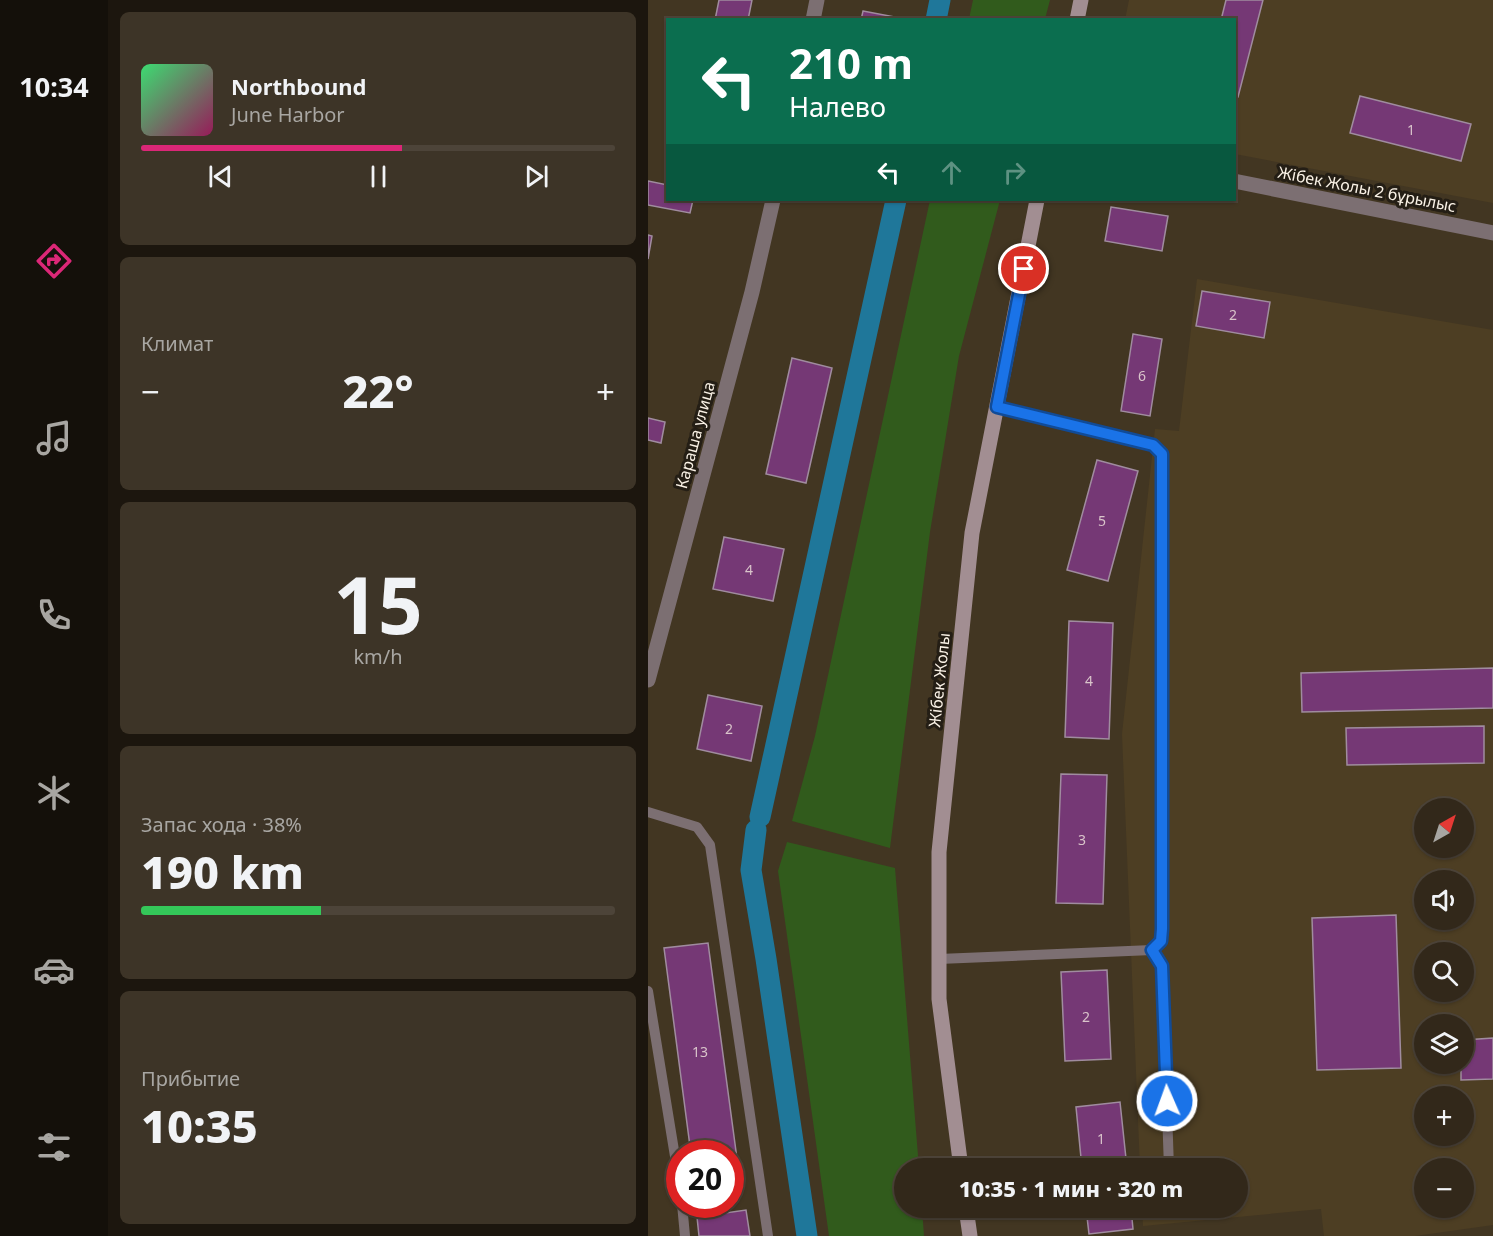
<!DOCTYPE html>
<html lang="ru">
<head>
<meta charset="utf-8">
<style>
	:root { --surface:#32281a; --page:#3d3427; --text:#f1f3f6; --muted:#a8a6a2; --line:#4d4439; --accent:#db2777 }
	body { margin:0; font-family:"Noto Sans",sans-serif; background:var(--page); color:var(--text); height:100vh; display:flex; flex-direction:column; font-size:22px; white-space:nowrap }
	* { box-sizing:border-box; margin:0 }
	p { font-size:20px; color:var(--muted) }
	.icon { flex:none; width:33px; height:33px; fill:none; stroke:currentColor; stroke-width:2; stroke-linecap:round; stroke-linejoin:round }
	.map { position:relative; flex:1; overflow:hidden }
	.drawer { display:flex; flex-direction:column; gap:12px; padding:12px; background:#1c160e; width:540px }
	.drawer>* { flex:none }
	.top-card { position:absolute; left:18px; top:18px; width:570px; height:183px; border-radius:0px; box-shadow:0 2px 4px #0004,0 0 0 2px var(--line); background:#0b6e4f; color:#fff; overflow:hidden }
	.needle { width:39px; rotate:39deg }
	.tools { position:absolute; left:766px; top:798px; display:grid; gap:12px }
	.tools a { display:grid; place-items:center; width:60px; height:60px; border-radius:50%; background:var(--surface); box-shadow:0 2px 4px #0004,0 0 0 2px var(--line); font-size:30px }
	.speed { position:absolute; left:18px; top:1140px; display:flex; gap:12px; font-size:30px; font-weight:700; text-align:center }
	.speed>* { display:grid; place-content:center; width:78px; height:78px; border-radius:50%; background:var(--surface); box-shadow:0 2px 4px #0004,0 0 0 2px var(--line); line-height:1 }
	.speed .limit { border:9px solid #d22; background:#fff; color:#111 }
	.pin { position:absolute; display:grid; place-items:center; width:51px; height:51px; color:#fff; margin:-26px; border:3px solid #fff; border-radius:50%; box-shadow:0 2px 6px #0007 }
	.me { position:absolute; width:66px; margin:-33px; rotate:358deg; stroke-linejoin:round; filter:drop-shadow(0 0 4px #0008) }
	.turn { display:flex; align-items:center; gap:21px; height:126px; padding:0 24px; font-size:27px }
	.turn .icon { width:78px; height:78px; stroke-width:2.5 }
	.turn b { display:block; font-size:42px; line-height:51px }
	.lanes { display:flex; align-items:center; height:57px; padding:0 24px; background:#0003; justify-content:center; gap:30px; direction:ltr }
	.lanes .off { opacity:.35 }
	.big { font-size:45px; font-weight:800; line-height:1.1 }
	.drawer .tile { flex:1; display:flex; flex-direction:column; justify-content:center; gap:9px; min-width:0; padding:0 21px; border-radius:9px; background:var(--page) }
	.drawer .dial { align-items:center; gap:0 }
	.dial b { font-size:78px; line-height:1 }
	.song { display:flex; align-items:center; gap:18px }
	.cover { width:72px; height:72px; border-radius:9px; background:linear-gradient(135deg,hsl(140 70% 55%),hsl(330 70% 35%)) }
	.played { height:6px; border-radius:3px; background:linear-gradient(90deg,var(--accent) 55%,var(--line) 55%) }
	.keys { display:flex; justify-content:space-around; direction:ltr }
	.heat { display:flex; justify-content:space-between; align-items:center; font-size:33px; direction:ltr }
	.charge { height:9px; border-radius:4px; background:linear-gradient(90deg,#34c759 38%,var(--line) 0) }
	.trip { position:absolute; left:246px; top:1158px; width:354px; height:60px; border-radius:30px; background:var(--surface); box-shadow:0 2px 4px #0004,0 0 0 2px var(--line); font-weight:800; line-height:60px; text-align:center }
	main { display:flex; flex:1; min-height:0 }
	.tabs { display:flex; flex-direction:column; width:108px; justify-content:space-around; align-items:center; background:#14100a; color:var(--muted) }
	.tabs .icon { width:42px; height:42px }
	.tabs .current { color:var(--accent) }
	.tabs b { font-size:27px; color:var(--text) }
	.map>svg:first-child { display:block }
	.built { fill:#4d3e23; fill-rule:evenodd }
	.green { fill:#315b1c }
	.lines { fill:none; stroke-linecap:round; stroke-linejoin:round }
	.canal { stroke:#1f779a; stroke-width:21 }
	.building { fill:#753875; stroke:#a08c9f; stroke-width:1.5 }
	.lane { stroke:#7c6f72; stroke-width:10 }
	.street { stroke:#7c6f72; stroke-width:15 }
	.secondary { stroke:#a28e92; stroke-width:15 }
	.route-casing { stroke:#114b97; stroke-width:15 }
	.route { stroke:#1a73e8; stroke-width:10 }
	.labels { text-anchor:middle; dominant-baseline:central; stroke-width:6; stroke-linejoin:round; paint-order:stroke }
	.number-label { font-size:14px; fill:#d9c4ca }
	.street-label { font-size:16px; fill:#faf2e6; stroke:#241e15 }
</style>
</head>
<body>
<main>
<nav class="tabs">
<b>10:34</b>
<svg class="icon current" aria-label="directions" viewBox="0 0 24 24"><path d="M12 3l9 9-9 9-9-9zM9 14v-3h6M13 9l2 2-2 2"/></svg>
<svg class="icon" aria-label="music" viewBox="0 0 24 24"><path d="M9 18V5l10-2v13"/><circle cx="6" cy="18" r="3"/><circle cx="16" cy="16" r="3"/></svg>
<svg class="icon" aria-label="phone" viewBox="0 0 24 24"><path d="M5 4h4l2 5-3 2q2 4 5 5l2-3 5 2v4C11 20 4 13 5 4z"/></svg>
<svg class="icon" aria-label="climate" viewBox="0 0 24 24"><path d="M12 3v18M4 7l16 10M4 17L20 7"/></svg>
<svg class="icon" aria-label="car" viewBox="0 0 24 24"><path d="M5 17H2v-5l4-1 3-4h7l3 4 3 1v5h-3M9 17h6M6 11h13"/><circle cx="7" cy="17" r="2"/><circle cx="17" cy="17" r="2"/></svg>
<svg class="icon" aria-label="filters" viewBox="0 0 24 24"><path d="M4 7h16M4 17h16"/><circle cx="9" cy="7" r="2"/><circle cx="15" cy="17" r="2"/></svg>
</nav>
<section class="drawer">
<div class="tile">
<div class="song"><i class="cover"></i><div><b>Northbound</b><p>June Harbor</p></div></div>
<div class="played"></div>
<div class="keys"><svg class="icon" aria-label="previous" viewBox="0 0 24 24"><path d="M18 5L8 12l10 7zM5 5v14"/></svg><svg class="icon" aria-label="pause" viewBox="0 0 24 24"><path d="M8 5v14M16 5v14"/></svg><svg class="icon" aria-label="next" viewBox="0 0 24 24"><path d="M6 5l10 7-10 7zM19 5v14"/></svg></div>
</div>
<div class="tile"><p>Климат</p>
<div class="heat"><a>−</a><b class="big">22°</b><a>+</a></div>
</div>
<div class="tile dial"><b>15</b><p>km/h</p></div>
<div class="tile"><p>Запас хода · 38%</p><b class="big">190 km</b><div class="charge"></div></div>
<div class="tile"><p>Прибытие</p><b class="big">10:35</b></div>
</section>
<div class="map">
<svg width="845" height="1236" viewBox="0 0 845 1236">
	<rect width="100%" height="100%" fill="#423622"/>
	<!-- built -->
	<path class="built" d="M481,0H845V203L587,154L586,20H477Z
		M549,279L845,330V1225L767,1236H676L673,1209L495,1226L494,1208H590V1168H492L474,734L507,429L531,431ZM777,808H816V848H777ZM777,880H816V920H777ZM777,952H816V992H777ZM777,1024H816V1064H777ZM777,1096H816V1136H777ZM777,1168H816V1208H777Z"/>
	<!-- green -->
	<path class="green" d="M325,0H402L397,19H321Z
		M282,200H352L311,356L282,532L242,848L144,821L167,736Z
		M139,842L247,868L271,1168H256V1208H274L276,1236H181L130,871Z"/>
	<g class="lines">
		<!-- canal -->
		<path class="canal" d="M288,20L292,0
			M112,817L248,200
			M108,830L103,870L118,959L159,1236"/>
	</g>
	<!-- building -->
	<path class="building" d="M71,0H104L100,20H67Z
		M578,0H615L590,97H586V20H573Z
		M215,11L247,17L246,20H213Z
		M712,96L823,124L813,161L702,133Z
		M0,181L20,185V200H45L42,213L0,205Z
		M463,207L520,216L514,251L457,241Z
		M0,235L4,236L0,259Z
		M554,291L622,302L616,338L548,326Z
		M485,334L514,339L502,416L473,411Z
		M144,358L184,368L158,483L118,474Z
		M0,418L17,422L13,443L0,440Z
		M449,460L490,471L460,581L419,570Z
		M76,537L136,549L125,601L65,589Z
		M421,621L465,623L461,739L417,737Z
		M845,668V708L654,712L653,673Z
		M60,695L114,706L103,761L49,749Z
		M836,726V763L699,765L698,728Z
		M413,774L459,775L455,904L408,903Z
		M748,915L753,1068L669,1070L664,918Z
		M60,943L92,1181L82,1182V1154H43L16,948Z
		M459,970L463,1059L417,1061L413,972Z
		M845,1038V1079L813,1080V1064H816V1040Z
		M472,1102L479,1168H434L428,1107Z
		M438,1208H483L485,1229L441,1234Z
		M98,1210L102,1236H51L49,1217Z"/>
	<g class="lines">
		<!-- lane -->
		<path class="lane" d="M0,812L49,827L62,845L120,1236
			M504,950L514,966L521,1168
			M291,959L504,950L513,941L514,454L505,445L349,407
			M0,991L32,1187
			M34,1204L37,1236"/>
		<!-- street -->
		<path class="street" d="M165,20L169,0
			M586,181L845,233
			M0,680L104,292L125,200"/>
		<!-- secondary -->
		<path class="secondary" d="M429,20L433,0
			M313,1168L291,999V852L324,533L389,200
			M318,1208L322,1236"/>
	</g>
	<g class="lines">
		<!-- route casing -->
		<g class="route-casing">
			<path id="route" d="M376,269L349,407L505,445L514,454V929L513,941L504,950L514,966L519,1101"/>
		</g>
		<!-- route -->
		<use href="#route" class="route"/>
	</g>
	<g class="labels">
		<!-- number labels -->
		<g class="number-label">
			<text x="763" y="129">1</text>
			<text x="585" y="314">2</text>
			<text x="494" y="375">6</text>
			<text x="454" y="520">5</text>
			<text x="101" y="569">4</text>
			<text x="441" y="680">4</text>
			<text x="81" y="728">2</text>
			<text x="434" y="839">3</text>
			<text x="438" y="1016">2</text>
			<text x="52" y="1051">13</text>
			<text x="453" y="1138">1</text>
		</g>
		<!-- street labels -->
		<g class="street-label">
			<text transform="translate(719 189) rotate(11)">Жібек Жолы 2 бұрылыс</text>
			<text transform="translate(47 435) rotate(-75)">Караша улица</text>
			<text transform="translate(291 680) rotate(-84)">Жібек Жолы</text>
		</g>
	</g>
</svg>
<div class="tools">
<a><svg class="needle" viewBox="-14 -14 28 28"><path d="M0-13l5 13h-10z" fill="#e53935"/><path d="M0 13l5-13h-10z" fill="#a8a6a2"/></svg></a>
<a><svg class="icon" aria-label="sound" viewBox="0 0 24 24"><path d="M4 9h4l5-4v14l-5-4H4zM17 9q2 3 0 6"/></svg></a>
<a><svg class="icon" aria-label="search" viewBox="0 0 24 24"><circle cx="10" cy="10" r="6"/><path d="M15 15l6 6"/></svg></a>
<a><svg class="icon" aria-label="layers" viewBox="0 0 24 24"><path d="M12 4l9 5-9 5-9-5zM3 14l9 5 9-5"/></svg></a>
<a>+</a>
<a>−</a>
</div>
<div class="speed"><div class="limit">20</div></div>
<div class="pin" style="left:376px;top:269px;background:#d93025"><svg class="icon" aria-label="arrive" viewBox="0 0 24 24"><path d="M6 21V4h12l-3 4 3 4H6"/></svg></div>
<svg class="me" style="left:519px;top:1101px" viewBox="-20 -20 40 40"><circle r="17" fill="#1a73e8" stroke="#fff" stroke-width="3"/><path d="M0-11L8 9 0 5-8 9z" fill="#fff"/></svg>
<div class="trip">10:35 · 1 мин · 320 m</div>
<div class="top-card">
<div class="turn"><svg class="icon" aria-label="left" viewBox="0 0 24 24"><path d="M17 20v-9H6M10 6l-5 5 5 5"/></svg><div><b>210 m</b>Налево</div></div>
<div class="lanes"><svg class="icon" aria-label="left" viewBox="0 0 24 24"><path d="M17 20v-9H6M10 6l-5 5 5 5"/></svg><svg class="icon off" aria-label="ahead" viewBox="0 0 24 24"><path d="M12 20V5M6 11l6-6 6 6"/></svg><svg class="icon off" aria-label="right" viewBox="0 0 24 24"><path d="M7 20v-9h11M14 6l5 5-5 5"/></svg></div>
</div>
</div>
</main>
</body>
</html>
